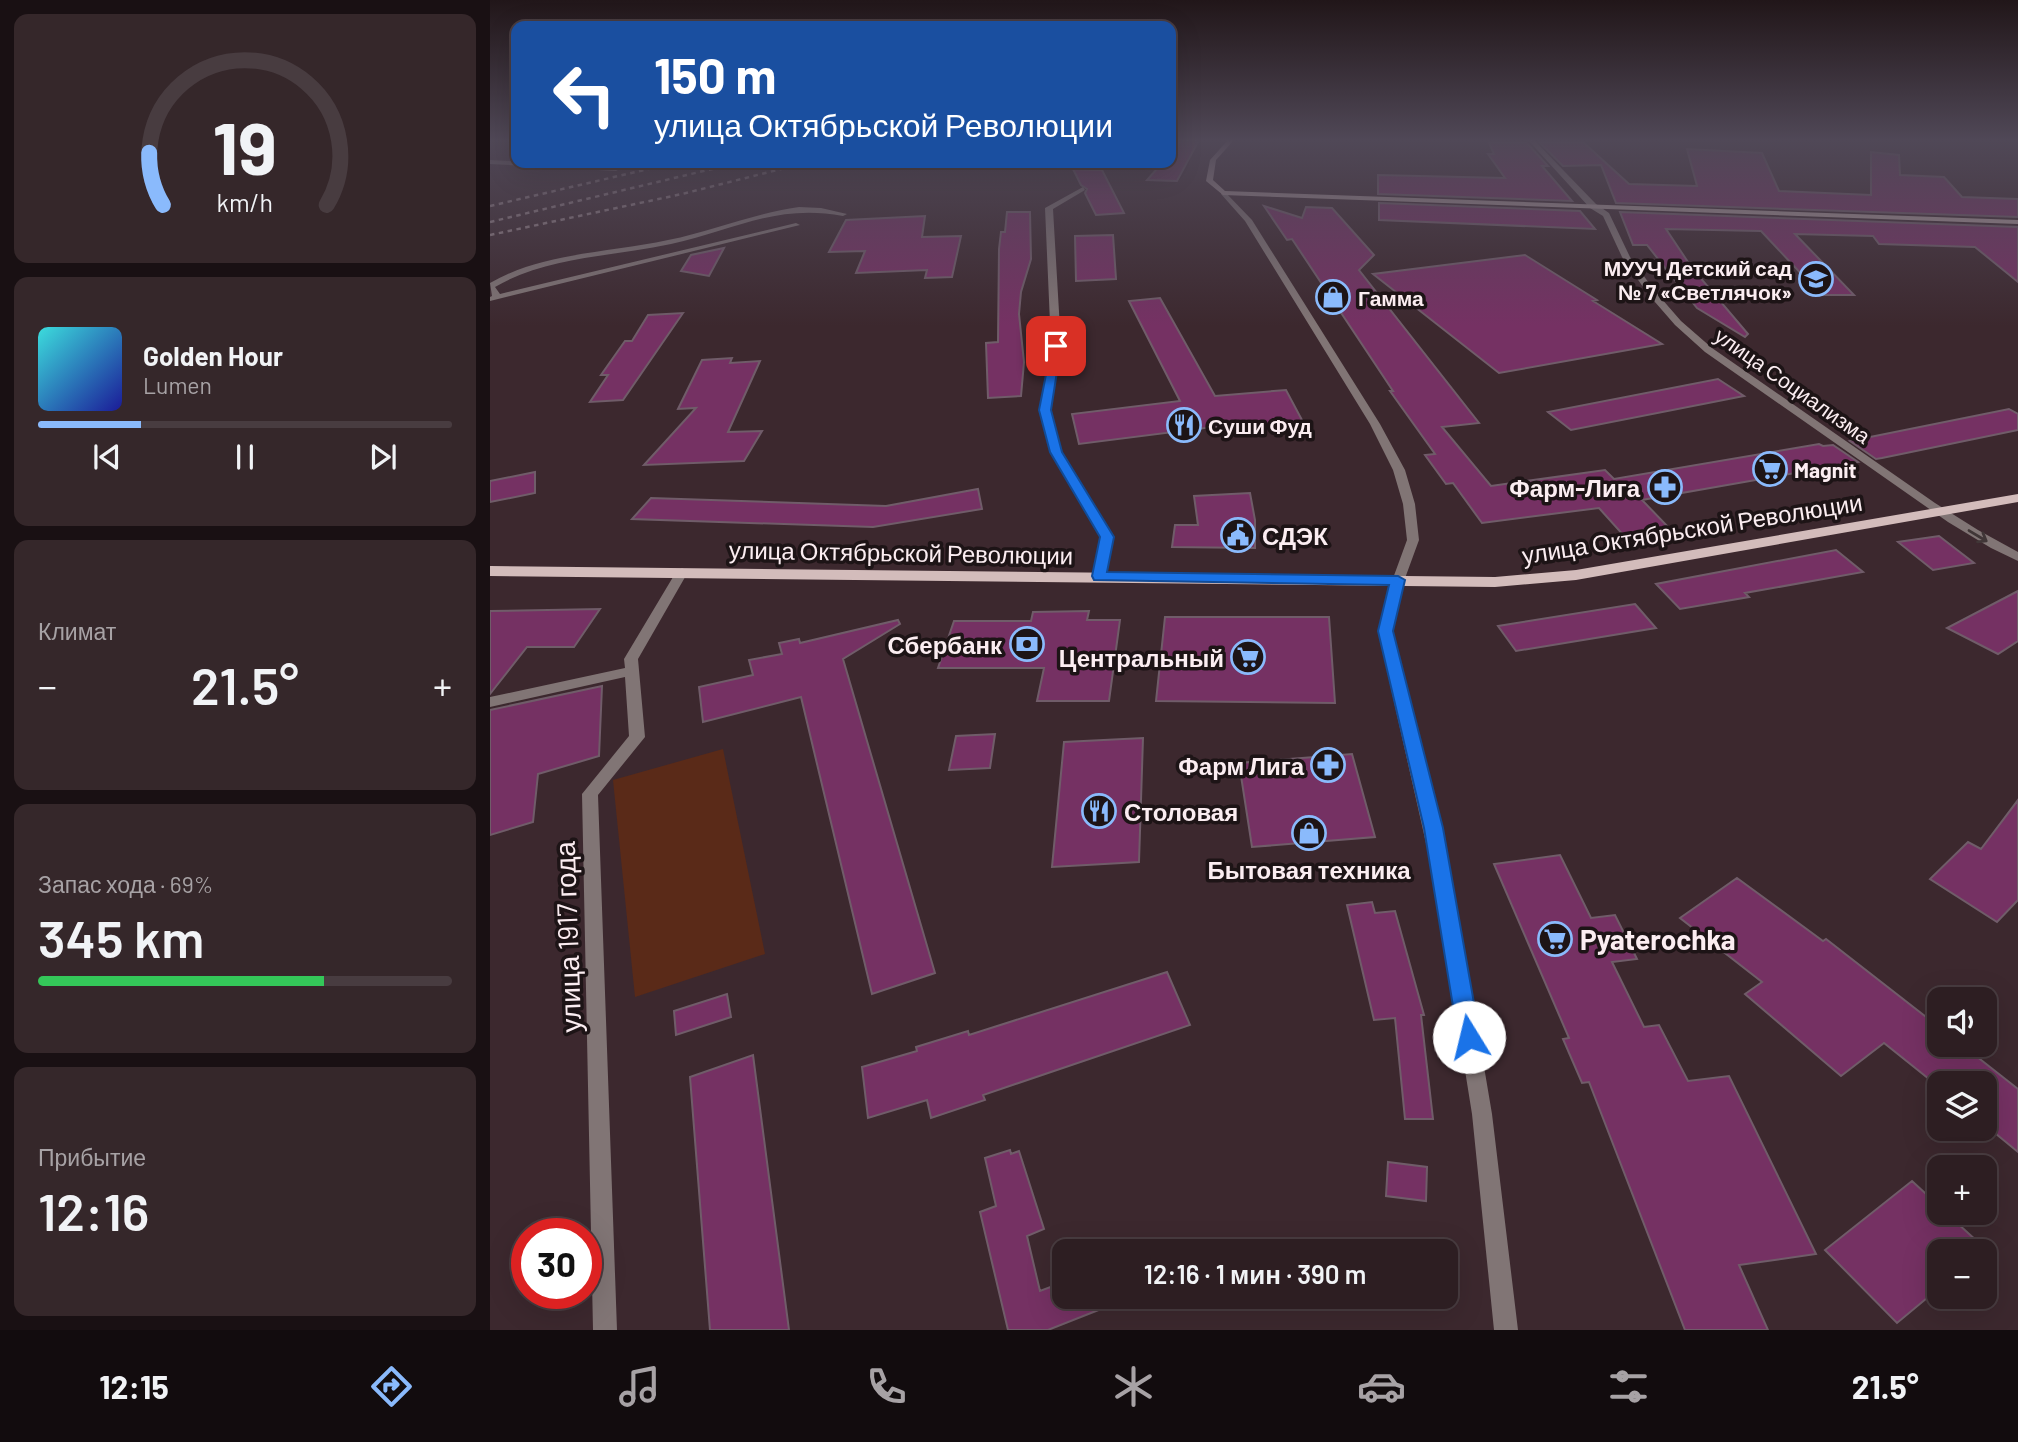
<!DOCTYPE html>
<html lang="ru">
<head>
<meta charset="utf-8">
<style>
	:root { --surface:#2d1e22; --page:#35272a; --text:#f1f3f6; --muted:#a7a2a5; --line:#483c40; --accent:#8abafc }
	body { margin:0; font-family:Barlow,sans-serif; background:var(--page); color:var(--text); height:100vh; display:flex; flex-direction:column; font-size:26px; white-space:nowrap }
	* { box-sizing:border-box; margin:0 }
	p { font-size:23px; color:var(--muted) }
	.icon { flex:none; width:38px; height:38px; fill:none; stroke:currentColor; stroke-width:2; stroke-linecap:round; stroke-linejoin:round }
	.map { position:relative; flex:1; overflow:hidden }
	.sheet { display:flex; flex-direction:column; gap:14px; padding:14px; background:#191013; width:490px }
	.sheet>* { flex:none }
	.top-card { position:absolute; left:21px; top:21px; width:665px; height:147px; border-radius:14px; box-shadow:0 7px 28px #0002,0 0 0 2px var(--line); background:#1a4fa0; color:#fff; overflow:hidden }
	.tools { position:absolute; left:1437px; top:987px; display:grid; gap:14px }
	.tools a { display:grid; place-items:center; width:70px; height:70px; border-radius:14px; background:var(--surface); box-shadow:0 7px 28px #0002,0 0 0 2px var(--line); font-size:35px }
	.speed { position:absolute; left:21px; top:1218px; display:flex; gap:14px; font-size:35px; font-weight:700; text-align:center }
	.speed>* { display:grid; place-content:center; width:91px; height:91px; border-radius:50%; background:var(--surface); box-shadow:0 7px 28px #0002,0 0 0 2px var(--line); line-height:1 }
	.speed .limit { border:10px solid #d22; background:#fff; color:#111 }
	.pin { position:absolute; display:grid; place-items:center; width:60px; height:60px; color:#fff; margin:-30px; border-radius:14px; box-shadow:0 4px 10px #0006 }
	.me { position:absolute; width:77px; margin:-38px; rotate:351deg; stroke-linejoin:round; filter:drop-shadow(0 0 5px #0008) }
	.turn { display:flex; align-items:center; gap:24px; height:147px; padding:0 28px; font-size:32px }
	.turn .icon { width:91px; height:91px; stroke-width:2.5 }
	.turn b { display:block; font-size:49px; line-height:60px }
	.big { font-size:52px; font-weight:600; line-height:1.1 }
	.sheet .card { flex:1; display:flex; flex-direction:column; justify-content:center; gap:10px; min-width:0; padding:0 24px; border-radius:14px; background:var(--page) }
	.sheet .dial { align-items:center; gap:0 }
	.dial svg { height:182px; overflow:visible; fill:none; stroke:var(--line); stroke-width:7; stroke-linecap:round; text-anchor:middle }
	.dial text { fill:var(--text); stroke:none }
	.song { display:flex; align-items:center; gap:21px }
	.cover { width:84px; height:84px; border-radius:10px; background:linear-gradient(135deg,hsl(180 70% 55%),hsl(240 70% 35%)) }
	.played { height:7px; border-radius:4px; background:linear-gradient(90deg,var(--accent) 25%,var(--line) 25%) }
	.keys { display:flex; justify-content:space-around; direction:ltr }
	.heat { display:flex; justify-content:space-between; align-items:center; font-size:38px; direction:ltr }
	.charge { height:10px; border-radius:5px; background:linear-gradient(90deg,#34c759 69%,var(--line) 0) }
	.trip { position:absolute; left:562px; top:1239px; width:406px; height:70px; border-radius:14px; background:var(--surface); box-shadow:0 7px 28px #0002,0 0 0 2px var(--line); font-weight:600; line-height:70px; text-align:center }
	.tab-bar { display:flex; height:112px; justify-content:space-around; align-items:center; background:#120c0e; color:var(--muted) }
	.tab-bar .icon { width:49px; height:49px }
	.tab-bar .active { color:var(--accent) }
	.tab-bar b { font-size:32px; color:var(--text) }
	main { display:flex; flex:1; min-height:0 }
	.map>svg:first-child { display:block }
	.green { fill:#5a2a18 }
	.building { fill:#753163; stroke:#705c69; stroke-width:2 }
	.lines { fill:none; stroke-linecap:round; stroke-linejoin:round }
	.minor { fill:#817575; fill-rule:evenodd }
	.secondary { fill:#af9d9d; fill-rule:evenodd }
	.primary { fill:#d3bcbb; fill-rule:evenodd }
	.rail { stroke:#938186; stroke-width:2.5; stroke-dasharray:4.5 4.5; stroke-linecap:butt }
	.oneway { stroke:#403637 }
	.route { fill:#1a73e8; stroke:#114b97; stroke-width:2 }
	.labels { text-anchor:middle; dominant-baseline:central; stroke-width:7; stroke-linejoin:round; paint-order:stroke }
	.far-poi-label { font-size:21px; font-weight:bold; fill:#fbedf1; stroke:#1d1416; text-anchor:start }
	.far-street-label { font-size:21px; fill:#fbedf1; stroke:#1d1416 }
	.poi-label { font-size:24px; font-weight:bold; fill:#fbedf1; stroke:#1d1416; text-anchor:end }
	.street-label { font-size:24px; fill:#fbedf1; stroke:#1d1416 }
	.near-street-label { font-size:28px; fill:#fbedf1; stroke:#1d1416 }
	.near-poi-label { font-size:28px; font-weight:bold; fill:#fbedf1; stroke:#1d1416; text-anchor:start }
</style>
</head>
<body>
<main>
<section class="sheet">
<div class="card dial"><svg viewBox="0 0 100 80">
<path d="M14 69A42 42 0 1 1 86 69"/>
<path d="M14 69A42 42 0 0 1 8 46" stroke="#8abafc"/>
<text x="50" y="56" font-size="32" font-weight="700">19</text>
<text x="50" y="72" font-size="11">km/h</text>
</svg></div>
<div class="card">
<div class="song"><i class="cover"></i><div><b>Golden Hour</b><p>Lumen</p></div></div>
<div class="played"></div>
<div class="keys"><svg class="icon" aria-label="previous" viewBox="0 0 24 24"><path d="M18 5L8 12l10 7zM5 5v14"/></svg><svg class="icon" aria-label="pause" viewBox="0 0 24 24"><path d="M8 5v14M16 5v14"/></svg><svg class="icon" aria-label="next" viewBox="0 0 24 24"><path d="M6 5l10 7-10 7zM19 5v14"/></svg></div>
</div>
<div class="card"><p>Климат</p>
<div class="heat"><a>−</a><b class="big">21.5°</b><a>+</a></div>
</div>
<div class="card"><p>Запас хода · 69%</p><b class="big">345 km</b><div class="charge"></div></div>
<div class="card"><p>Прибытие</p><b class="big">12:16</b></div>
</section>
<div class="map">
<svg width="1528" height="1330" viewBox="0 0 1528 1330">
	<rect width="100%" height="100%" fill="#3c282e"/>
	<!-- green -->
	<path class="green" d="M233,749L275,954L145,997L123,780Z"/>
	<!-- building -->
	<path class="building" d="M691,140H709L687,181L657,180L672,163H681V152Z
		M1093,142L1139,184L1207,186L1197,149L1272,153L1289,191L1381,195V152L1409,155L1410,175L1454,177L1472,197L1528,199V217L1126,203L1111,165L1073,166L1050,143Z
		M999,143H1037L1058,166H1052L1082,201L888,194V175L1015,178L998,154H1004Z
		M583,169L612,170L634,213L606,215L595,193L597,189L591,185Z
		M889,203L1090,211L1105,229L889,220Z
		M774,206L812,218L816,207L842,208L884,255L869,270L989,423L952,427L1001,486L1115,470L1124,479L1329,444L1333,446L1343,445L1368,462L1152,500L1182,531L1135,537L1109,508L992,523L963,483L956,484L935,455L945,454L900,391H903L802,239L797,240Z
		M517,212H540L541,259L531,292L529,314L534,362L531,396L498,398L496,343L508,342L509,249L511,232H515Z
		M1130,212L1528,227V282L1485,247L1389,244L1383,236L1305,234L1364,295H1331L1271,231L1176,229L1202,268L1258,334L1255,337L1207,308L1157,245H1143Z
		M435,216L432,237L471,236L462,277L435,278L437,270L366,273L375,251L339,252L356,220Z
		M623,235L626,279L586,281L585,236Z
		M234,248L219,276L191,271L201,255Z
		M1035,255L1107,300L1103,301L1172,344L1009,373L883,274Z
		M670,298L725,396L796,390L813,422L772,426L770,421L589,444L582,414L690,401L639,301Z
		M193,313L133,400L100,402L118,375H111L135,341H142L158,315Z
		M242,358L240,363L270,361L238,432L272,431L254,461L154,465L206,408L188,409L212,360Z
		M1228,379L1254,396L1081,430L1058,412Z
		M1519,409L1528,414V430L1392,458L1386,459L1360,441Z
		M45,472V493L0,502V481Z
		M488,489L492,509L383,527L142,519L161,498L396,506Z
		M760,493L765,520V548L682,547L685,525H708L704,496Z
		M1449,536L1484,563L1443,570L1408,542Z
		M1346,550L1373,572L1255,593L1259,597L1190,609L1166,584Z
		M1528,591V641L1508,654L1457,628Z
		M1145,604L1166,628L1026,651L1008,626Z
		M110,609L84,647H37L0,694V611Z
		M599,611L597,620H630L619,701H547L554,668H448L464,621H541L543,612Z
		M675,617H839L845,703L666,701Z
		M408,620L410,624L353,659L445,973L382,994L311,697L213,722L209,687L263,675L259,660L292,654L289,643L309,639L310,643Z
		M112,686L109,756L48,774L43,822L0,835V710Z
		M505,734L500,768L459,770L466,736Z
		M653,738L649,862L562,867L574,742Z
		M862,754L885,837L762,847L749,763Z
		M1528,800V900L1507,922L1440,879L1478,842L1491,849Z
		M1070,855L1101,918L1125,915L1147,959L1122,962L1154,1027L1169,1025L1198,1081L1239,1076L1326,1254L1249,1265L1278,1330H1195L1099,1082L1092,1083L1073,1039L1079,1038L1004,864Z
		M1247,878L1333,941L1336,939L1449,1027V1045H1472L1528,1089V1152L1494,1124V1083H1444L1394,1043L1351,1076L1255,994L1272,982L1190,918Z
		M882,902L885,913L905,911L934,1015H931L943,1119H915L905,1018L884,1020L857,905Z
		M677,972L700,1025L493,1095L495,1100L441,1118L437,1100L378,1118L372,1067L427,1051L426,1047L478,1031L479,1035Z
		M237,994L241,1017L186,1035L184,1011Z
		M263,1055L299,1330H220L200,1077Z
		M520,1150L521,1154L529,1151L554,1229L537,1236L550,1291L574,1282V1297L639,1298L558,1330H518L490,1212L506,1206L495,1158Z
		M898,1162L937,1167L936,1201L896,1196Z
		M1422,1181L1449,1206V1213H1456L1498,1251H1449V1288L1407,1323L1335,1250Z"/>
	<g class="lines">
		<!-- minor -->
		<path class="minor" d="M1038,140H1044L1106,204L1119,213L1140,257L1164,290L1191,321L1222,348L1445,503L1488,530L1528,552V561L1501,548L1458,522L1215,352L1185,325L1158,294L1132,257L1113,216L1100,208Z
			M0,160L126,167L129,169L126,171L0,164Z
			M493,163H514L458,170L455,168Z
			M593,187L595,190L563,209L571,346L560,410L571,452L623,537L615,576L609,580L603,576L611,537L561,452L550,410L561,346L555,208Z
			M731,192H735L762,220L890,424L915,470L925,504L929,540L914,581L902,631L963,883L1002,1114L1028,1330H1004L982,1114L945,883L888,631L902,581L917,540L913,504L903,470L880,424L755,221L731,194Z
			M309,207L331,208L357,214L353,216C286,203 243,231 181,244C122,257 58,256 5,287L10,294L306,223L310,225L0,301V297L2,296L0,283C54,252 119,253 178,240C223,231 264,213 309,207Z
			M192,568L198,572L148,659L155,737L108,795L127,1330H103L92,794L139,736L135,677L0,707V697L135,668L134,659L186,572Z"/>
		<!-- secondary -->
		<path class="secondary" d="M738,140H744L726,160L723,180L735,191L1528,220V224L733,195L716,181L720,160Z"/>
		<!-- primary -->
		<path class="primary" d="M1528,494V502L1086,580L1005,587L0,576V566L1005,577L1086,570Z"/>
		<!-- rail -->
		<path class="rail" d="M0,206L184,163
			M0,222L247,163
			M0,235L192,194L315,163"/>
	</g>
	<!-- one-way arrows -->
	<defs><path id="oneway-shaft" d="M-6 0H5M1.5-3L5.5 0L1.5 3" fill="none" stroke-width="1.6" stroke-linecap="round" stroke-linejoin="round" transform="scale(1.75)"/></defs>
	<use class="oneway" href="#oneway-shaft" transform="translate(1488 536) rotate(31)"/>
	<!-- sky -->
	<linearGradient id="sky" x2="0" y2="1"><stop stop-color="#211619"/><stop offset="0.43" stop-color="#504857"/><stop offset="1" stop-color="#504857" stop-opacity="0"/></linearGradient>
	<rect width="1528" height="326" fill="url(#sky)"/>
	<!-- route -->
	<path class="route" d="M562,344L571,346L561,410L572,452L624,537L617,572L908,576L915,580L903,631L953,828L990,1037L987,1044L979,1047L971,1044L968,1037L934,828L888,631L899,585L604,580L602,576L610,537L560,452L549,410Z"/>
	<!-- icons -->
	<defs>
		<g id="school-ring" transform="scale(1.75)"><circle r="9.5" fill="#1d1416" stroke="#8abafc" stroke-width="1.5"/><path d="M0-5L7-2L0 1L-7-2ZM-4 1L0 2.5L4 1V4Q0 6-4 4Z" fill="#8abafc"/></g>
		<g id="shop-ring" transform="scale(1.75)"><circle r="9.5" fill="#1d1416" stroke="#8abafc" stroke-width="1.5"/><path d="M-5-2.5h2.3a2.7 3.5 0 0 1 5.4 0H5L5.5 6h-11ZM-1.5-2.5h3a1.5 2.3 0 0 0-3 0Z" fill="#8abafc"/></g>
		<g id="restaurant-ring" transform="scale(1.75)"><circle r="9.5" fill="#1d1416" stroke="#8abafc" stroke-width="1.5"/><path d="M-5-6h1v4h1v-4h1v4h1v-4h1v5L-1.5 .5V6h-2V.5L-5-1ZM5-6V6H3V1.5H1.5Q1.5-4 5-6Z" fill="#8abafc"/></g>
		<g id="supermarket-ring" transform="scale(1.75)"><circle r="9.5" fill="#1d1416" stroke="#8abafc" stroke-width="1.5"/><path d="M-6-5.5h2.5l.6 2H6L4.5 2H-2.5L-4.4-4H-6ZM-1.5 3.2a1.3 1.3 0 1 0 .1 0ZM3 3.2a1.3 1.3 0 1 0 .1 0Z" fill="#8abafc"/></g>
		<g id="pharmacy-ring" transform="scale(1.75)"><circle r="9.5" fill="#1d1416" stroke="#8abafc" stroke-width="1.5"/><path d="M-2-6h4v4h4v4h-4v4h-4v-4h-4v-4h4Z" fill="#8abafc"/></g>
		<g id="civic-ring" transform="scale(1.75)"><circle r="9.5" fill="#1d1416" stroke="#8abafc" stroke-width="1.5"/><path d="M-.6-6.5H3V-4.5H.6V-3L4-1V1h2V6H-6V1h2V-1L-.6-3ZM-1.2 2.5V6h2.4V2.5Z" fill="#8abafc"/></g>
		<g id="bank-ring" transform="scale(1.75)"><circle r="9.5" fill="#1d1416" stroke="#8abafc" stroke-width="1.5"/><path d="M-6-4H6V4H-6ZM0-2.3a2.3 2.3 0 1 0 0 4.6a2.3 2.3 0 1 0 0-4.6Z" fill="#8abafc"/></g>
	</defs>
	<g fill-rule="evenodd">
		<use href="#school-ring" x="1326" y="279"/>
		<use href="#shop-ring" x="843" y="297"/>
		<use href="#restaurant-ring" x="694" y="425"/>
		<use href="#supermarket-ring" x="1280" y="469"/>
		<use href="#pharmacy-ring" x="1175" y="487"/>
		<use href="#civic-ring" x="748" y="535"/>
		<use href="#bank-ring" x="537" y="644"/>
		<use href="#supermarket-ring" x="758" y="657"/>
		<use href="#pharmacy-ring" x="838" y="765"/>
		<use href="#restaurant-ring" x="609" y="811"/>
		<use href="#shop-ring" x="819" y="833"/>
		<use href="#supermarket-ring" x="1065" y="939"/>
	</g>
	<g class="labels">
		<!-- far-poi labels -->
		<g class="far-poi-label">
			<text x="1302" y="267" text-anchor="end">МУУЧ Детский сад<tspan x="1302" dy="24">№ 7 «Светлячок»</tspan></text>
			<text x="868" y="297">Гамма</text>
			<text x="718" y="425">Суши Фуд</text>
			<text x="1304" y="469">Magnit</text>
		</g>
		<!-- far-street labels -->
		<g class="far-street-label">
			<text transform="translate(1303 385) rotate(35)">улица Социализма</text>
		</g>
		<!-- poi labels -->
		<g class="poi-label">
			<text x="1150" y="487">Фарм-Лига</text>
			<text x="772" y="535" text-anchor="start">СДЭК</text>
			<text x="512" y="644">Сбербанк</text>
			<text x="734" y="657">Центральный</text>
			<text x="814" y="765">Фарм Лига</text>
			<text x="634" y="811" text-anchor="start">Столовая</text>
			<text x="819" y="869" text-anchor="middle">Бытовая техника</text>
		</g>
		<!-- street labels -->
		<g class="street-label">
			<text transform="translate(1202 528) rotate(-9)">улица Октябрьской Революции</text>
			<text transform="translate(411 552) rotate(1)">улица Октябрьской Революции</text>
		</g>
		<!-- near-street labels -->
		<g class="near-street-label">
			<text transform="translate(77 937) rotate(-92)">улица 1917 года</text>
		</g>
		<!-- near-poi labels -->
		<g class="near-poi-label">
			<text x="1090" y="939">Pyaterochka</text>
		</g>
	</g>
</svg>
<div class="tools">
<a><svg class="icon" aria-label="sound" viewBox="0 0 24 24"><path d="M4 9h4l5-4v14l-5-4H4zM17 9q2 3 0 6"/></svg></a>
<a><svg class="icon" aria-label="layers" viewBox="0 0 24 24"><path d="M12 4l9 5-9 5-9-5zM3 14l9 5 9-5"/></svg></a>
<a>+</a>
<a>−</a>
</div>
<div class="speed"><div class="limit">30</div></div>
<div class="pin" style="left:566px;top:346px;background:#d93025"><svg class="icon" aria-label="arrive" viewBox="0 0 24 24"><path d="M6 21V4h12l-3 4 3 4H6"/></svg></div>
<svg class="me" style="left:979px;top:1037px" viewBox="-20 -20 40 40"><circle r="19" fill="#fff"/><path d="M0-13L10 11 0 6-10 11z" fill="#1a73e8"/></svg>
<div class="trip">12:16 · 1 мин · 390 m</div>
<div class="top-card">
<div class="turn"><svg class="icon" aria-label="left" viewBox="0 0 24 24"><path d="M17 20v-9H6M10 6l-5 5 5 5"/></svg><div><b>150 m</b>улица Октябрьской Революции</div></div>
</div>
</div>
</main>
<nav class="tab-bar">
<b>12:15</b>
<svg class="icon active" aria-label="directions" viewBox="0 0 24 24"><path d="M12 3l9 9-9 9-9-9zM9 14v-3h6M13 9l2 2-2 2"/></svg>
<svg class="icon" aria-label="music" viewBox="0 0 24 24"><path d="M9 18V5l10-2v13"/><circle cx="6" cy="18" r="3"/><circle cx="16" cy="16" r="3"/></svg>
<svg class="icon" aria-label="phone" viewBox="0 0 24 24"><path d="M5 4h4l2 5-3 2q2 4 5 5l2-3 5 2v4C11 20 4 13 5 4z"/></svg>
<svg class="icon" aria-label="climate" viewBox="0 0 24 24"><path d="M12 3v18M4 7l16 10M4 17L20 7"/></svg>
<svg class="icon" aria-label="car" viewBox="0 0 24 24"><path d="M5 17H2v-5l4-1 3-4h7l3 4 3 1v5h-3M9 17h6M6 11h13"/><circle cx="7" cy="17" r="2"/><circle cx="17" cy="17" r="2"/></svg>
<svg class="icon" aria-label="filters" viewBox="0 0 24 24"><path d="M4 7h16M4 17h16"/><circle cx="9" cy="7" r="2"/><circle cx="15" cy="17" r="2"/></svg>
<b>21.5°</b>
</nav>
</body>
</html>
